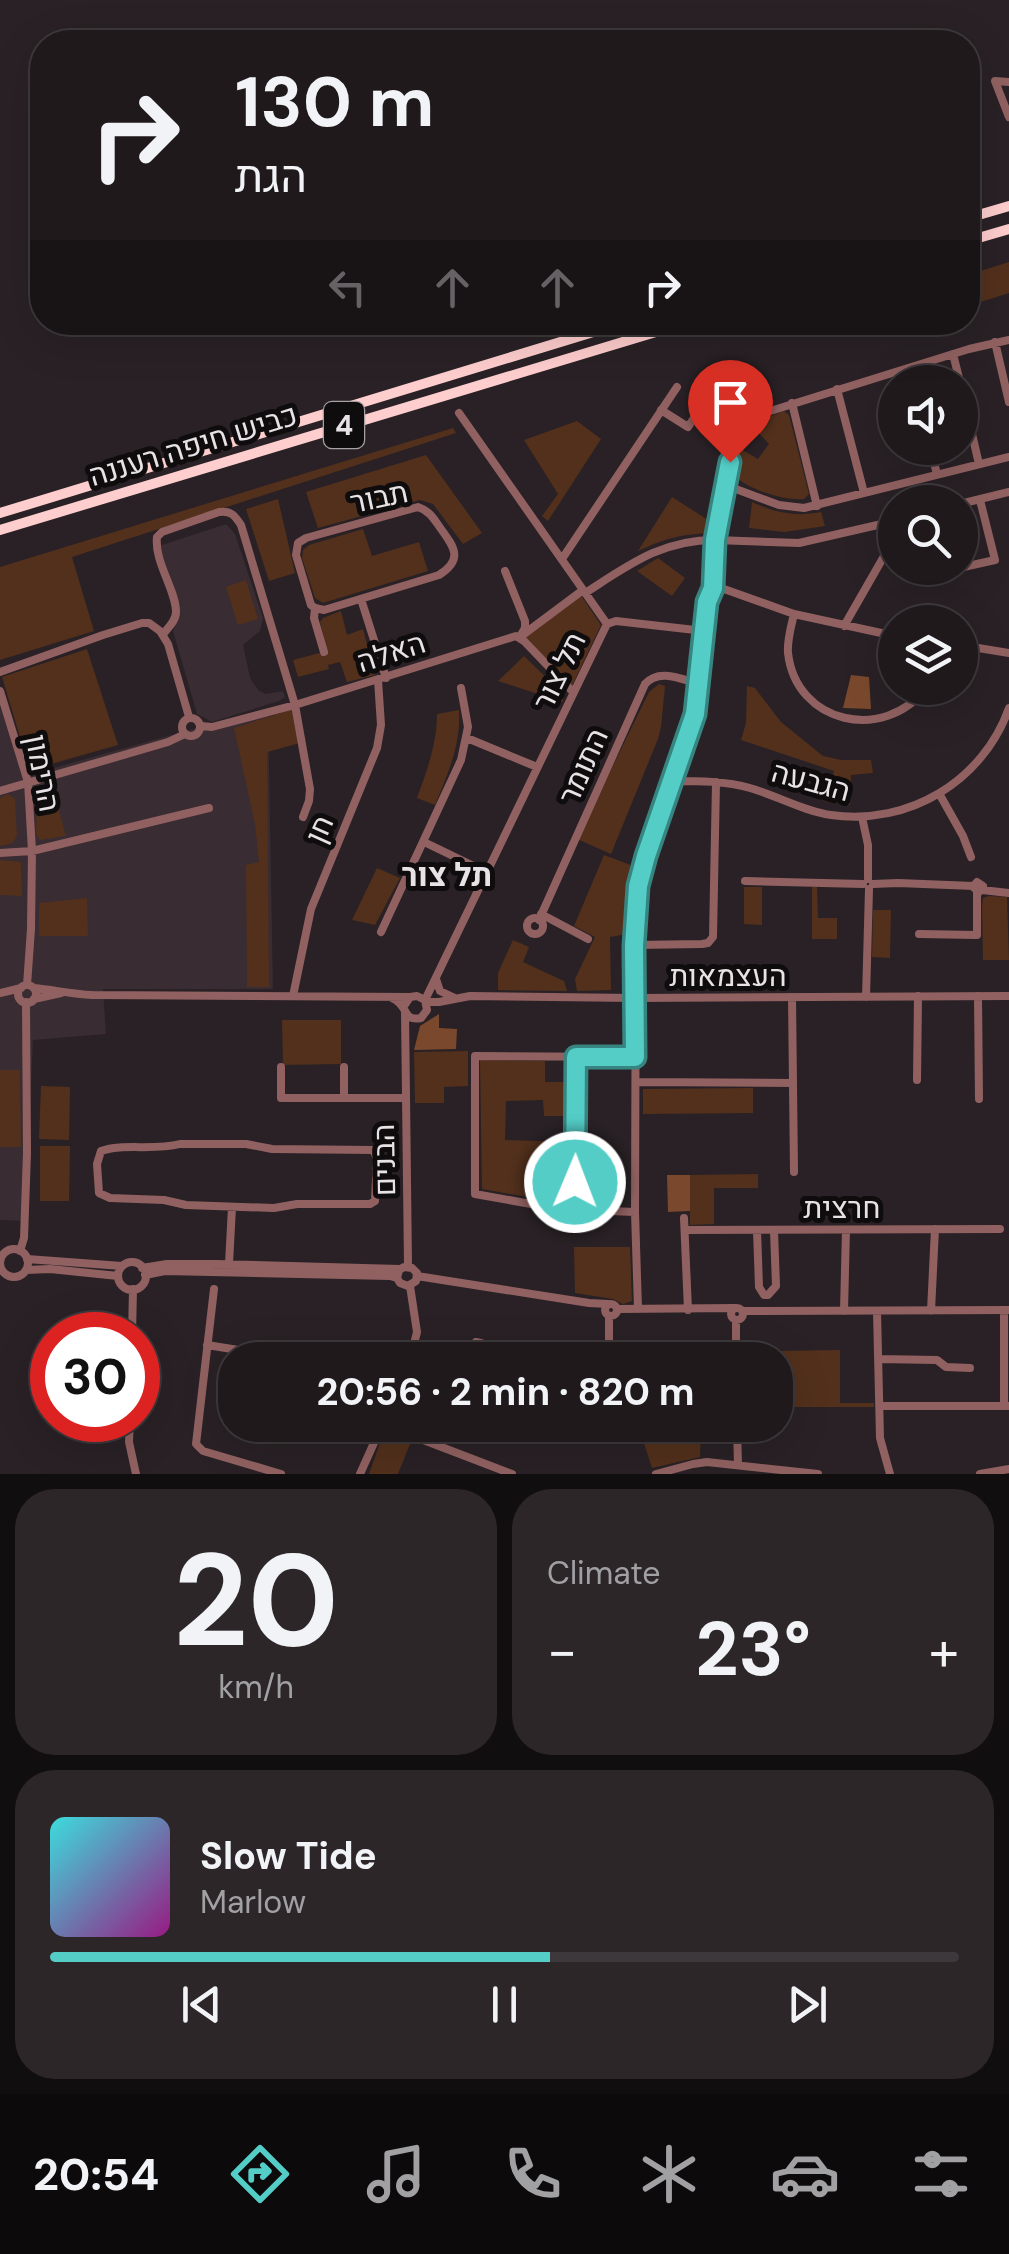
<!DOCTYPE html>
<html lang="en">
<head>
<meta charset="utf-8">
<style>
	:root { --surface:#1f191c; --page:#2c2629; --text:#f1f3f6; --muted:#a1a0a3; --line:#3c383b; --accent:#54cdc7 }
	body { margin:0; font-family:"DM Sans",Heebo,sans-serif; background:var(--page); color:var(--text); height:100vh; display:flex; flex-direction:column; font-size:38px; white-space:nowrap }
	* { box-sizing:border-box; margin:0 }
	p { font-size:32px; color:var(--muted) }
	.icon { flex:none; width:55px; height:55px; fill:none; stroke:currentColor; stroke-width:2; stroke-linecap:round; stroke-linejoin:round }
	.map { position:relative; height:1474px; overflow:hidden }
	.sheet { display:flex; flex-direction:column; gap:15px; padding:15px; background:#110e0f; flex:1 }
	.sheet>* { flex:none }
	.hud { position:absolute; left:30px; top:30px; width:950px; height:305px; border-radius:40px; box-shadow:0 10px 40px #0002,0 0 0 2px var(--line); background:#1f191c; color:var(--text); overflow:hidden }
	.tools { position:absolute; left:878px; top:365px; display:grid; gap:20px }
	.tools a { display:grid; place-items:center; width:100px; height:100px; border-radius:50%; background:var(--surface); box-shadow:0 10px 40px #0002,0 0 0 2px var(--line); font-size:50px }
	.speed { position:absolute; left:30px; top:1312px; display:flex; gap:20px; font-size:50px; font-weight:700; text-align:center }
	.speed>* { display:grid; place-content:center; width:130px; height:130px; border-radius:50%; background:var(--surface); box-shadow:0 10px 40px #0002,0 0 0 2px var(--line); line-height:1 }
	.speed .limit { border:15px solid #d22; background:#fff; color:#111 }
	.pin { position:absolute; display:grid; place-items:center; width:85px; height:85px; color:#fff; margin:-102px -42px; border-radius:50% 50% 50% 0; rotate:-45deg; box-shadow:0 0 10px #0007 }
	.pin .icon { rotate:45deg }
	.me { position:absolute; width:110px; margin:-55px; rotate:1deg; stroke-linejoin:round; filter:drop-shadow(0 0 8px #0008) }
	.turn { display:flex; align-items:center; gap:35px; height:210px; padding:0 40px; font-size:45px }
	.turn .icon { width:130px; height:130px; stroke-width:2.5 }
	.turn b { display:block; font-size:70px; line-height:85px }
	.lanes { display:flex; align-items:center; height:95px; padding:0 40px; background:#0003; justify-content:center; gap:50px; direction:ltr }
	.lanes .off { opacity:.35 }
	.big { font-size:75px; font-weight:700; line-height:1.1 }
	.sheet .card { flex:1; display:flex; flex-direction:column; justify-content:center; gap:15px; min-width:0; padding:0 35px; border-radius:40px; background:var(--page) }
	.sheet .dial { align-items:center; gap:0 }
	.dial b { font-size:130px; line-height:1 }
	.song { display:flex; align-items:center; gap:30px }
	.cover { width:120px; height:120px; border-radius:15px; background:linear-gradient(135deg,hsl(180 70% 55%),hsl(310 70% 35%)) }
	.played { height:10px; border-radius:5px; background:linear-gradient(90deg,var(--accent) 55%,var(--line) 55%) }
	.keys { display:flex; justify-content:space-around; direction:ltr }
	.heat { display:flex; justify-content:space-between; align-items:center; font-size:55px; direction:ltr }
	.sheet .tiles { flex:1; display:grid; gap:15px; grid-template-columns:1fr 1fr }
	.card:last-child { grid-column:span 2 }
	.trip { position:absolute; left:218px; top:1342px; width:575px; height:100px; border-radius:40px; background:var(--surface); box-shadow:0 10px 40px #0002,0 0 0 2px var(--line); font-weight:700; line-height:100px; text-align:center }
	.tabs { display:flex; height:160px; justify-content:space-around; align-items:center; background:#0c0a0b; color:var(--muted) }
	.tabs .icon { width:70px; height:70px }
	.tabs .on { color:var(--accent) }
	.tabs b { font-size:45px; color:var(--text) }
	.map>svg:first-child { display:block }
	.built { fill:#392c32 }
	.green { fill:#52301c }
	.forest { fill:#7a492d }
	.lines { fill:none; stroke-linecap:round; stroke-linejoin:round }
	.minor { stroke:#916161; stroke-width:8 }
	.highway { stroke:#fecdcd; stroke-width:10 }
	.route-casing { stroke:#378581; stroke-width:25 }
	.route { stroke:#54cdc7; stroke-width:18 }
	.labels { text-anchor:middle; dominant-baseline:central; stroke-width:10; stroke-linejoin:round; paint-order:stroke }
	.shield { fill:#0f0c0d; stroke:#a6a2a4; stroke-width:2.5 }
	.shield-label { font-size:28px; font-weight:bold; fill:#e7e2e5 }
	.street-label { font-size:30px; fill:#e7e2e5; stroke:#0f0c0d }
	.neighbourhood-label { font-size:32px; font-weight:bold; fill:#e7e2e5; stroke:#0f0c0d }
</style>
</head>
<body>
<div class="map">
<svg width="1009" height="1474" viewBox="0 0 1009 1474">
	<rect width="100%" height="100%" fill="#292125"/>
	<!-- built -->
	<path class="built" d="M223,525H227L235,534L263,618L260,631L243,645L250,678L259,691L266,694L283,691L285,697L279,701L212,722L197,714L173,631L180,614L159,546Z
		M0,692L25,776L268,708L273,989H103L106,1034L33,1040L25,1221L0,1220Z"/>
	<!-- green -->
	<path class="green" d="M1009,262V293L968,306V275Z
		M784,411L789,415L809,494L804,499C784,501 745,489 732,473L741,449L758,459L769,444L754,428L766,418Z
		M577,421L601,439L548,521L542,516L558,494L524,440Z
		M453,428L456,433L72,557L94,631L0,660V567Z
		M426,455L482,533L463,544L433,504L420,500L318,528L306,492Z
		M672,497L716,525L713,533C681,534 667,538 638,551Z
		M278,499L295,573L269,581L246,509Z
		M752,502C776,513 796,517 821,512L825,526L784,532L749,528Z
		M363,529L372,556L419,542L428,571L323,603L315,598L302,558L303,550L309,545Z
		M658,558L685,578L672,596L637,571Z
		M246,580L258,619L238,625L226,587Z
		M580,594L601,625L572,686L525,637Z
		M341,611L347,635L363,629L375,675L347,682L340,662L328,665L329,669L298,677L293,660L327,651L320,622L323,618Z
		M87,649L118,745L30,770L2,677Z
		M524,656L562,693L563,702L498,681Z
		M659,684L665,686L661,727L658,739L611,854L577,839L649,692Z
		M747,686L755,688L781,722L823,756L841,760H871L873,773L851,775L850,805L823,801L834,771L741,740L746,723Z
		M293,709L300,743L267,752L269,987H247L246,865L259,862L255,824L234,728Z
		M459,710C461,745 448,773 435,805L417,798C427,770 437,744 437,714Z
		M52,786L66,836L40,840L36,834L37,795Z
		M8,794L15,799L17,835L13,843L0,846V798Z
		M604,855L636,867C627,889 627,911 627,934L610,937L611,990L577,991L575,979L595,937L574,926Z
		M0,860L21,862L22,896L0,895Z
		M377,868L400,878L375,925L352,920Z
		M744,887H762V925L744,924Z
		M812,887H817L818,918H837V939H812Z
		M989,896L1007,897L1009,960H983L982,906L983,898Z
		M87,898L88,936H39V903Z
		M873,910H891L890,958L872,957Z
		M513,940L529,947L523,962L564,981L567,991L498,990V973Z
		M282,1020H341V1064L283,1065Z
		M468,1051V1086L444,1087V1103H415L414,1052Z
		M480,1060L545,1061V1082H569L568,1116H544L543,1100L506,1101L505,1140L569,1142L568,1204L482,1189Z
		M0,1070H20L21,1147H0Z
		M41,1086L70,1087L69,1140L39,1139Z
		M753,1088V1113L643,1114V1089Z
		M40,1146H70L69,1201H40Z
		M758,1174V1188H714V1224L690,1225V1175Z
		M574,1247H630L632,1301L623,1304L613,1299L575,1293Z
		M840,1350V1403H874V1407H775L776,1351Z
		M638,1425H701L700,1457L652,1468Z
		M390,1436L410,1444L398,1474H369L381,1440L382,1438Z"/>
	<!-- forest -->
	<path class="forest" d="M851,675L869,677L871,709L843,708Z
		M439,1014V1028L457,1029L456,1049L414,1050L420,1026Z
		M667,1175H690V1211L668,1212Z"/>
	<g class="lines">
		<!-- minor -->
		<path class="minor" d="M1009,82L995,81L1009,117
			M995,342L1009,402
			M953,354L960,382
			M960,383L979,464
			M837,389L864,493
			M792,403L817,506
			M661,410L688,427L706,400
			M459,413L607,624
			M930,448L937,474
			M725,485L779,505L804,508L1009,457
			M960,504L1009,492
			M418,507C430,511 434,519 441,529C455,548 463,560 439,575L324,610L315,608L311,605L296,555L298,543L306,538Z
			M562,559L677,387
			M934,568L941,572L995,560L980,500
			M505,571L525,621V628L522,633
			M713,588L724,589L794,614L895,636
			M585,593C629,565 661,540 715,540C724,496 723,441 764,413L969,349L1009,340
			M361,599L386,678
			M315,608L314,618L324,652
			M794,614C791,627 787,640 788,653C796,724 884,743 926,688
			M607,624L616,621L704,631
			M844,626L895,537
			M163,634C168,628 176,621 176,612C176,590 154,562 157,537L162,532L219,512C231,510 235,516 241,525L295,705L310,789L309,801L303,817
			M520,637L583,590
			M960,645L1009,653
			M0,672L103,635L142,623H149L160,631L168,644L189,717
			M0,691L28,782L32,851L31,929L27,985
			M182 727a9 9 0 1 1 18 0a9 9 0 1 1-18 0Z
			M201,726L212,727L295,705L516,636L524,641L573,692
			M467,738L537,767
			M673,781C699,781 726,781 750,788C778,796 803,811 831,815C909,826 983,781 1009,708
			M0,791L168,742L185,734
			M940,795L963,836L971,857
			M862,817L868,845V879
			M424,842L486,872
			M0,853L32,851L209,808
			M745,881L863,884
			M977,882L983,886L979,892L973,887Z
			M873,884L898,883L974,886
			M982,890L1009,893
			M541,914L588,939
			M527 926a8 8 0 1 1 16 0a8 8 0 1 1-16 0Z
			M539,920L645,684C659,668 681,679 699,684
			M381,932L461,760L468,727L461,688
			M919,934L977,935V892
			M634,945L702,944L708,943L713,937L716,782
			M436,979L440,991L455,998
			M18 994a9 9 0 1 1 18 0a9 9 0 1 1-18 0Z
			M34,988C54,990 72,994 92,995L410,997
			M0,993L21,988
			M293,996L311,909L377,748L381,725L378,680
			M978,996L979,1099
			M792,997L794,1172
			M866,997L869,889
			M392,998C409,1005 402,1022 421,1018L427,1010L425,1000L417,996L410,997L404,1006
			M34,999L61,993
			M425,1000L607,624
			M426,1002H439L470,996L635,998L1009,996
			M405,1011L408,1266
			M281,1067V1098H406
			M344,1067V1098
			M917,1080L918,996
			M636,1082L793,1083
			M180,1144H246L272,1149L373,1150L377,1158L375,1201L370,1204H297L274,1208L186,1205L164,1200L110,1198L99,1193L97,1164L101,1151C123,1143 153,1151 180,1144Z
			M575,1210L576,1057
			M635,1212L559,1209L475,1194V1056L635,1057
			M684,1218L688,1310
			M685,1230L1000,1229
			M757,1230L759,1287L764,1295H768L776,1286L774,1230
			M0 1263a14 14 0 1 1 28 0a14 14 0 1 1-28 0Z
			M20,1251L24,1238L27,1153L26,1002
			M27,1259L122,1266
			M118 1276a14 14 0 1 1 28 0a14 14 0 1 1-28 0Z
			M229,1264L232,1207
			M142,1268L167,1264H215L400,1269
			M26,1270L50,1269L118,1276
			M145,1275L165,1271L390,1276L397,1278L400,1283L408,1286L416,1281L417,1273L412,1268L404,1267L399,1270L397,1278
			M417,1276L589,1303L608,1304
			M410,1286L417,1332L410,1360
			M214,1289L196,1444L203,1451L281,1474
			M605 1310a6 6 0 1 1 12 0a6 6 0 1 1-12 0Z
			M731 1314a6 6 0 1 1 12 0a6 6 0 1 1-12 0Z
			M617,1309L735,1308
			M638,1309L635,1212L636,899L643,865L691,732L695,714L707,602L713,588L715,540L799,543L895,521
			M1004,1310V1406
			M743,1311L1009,1310
			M844,1311L846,1230
			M877,1311L880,1438L890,1474
			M931,1311L935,1229
			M736,1320V1360
			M132,1335L133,1289
			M476,1342C491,1344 501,1355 516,1360
			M207,1345L300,1360
			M878,1359L937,1360L946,1367L970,1368
			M609,1360V1316
			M880,1406H1009
			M130,1420L129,1442L136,1474
			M384,1425L512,1474
			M737,1425L738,1465
			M360,1474L382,1425
			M656,1474L693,1464L707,1462L818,1474
			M980,1474L1009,1469"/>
		<!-- highway -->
		<path class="highway" d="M968,218L1009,206
			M968,241L1009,229
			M0,513L626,322
			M0,530L689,322"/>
	</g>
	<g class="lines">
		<!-- route casing -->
		<g class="route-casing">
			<path id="route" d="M575,1182L576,1057H635L634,946L638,886L646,856L695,714L707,602L713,588L715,540L730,462"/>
		</g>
		<!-- route -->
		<use href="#route" class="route"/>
	</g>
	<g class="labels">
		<!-- shield labels -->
		<rect class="shield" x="324" y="402" width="40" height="46" rx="8"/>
		<g class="shield-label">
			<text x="344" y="425">4</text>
		</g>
		<!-- street labels -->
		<g class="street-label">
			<text transform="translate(193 445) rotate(-17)">כביש חיפה רעננה</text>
			<text transform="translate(379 497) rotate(-12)">תבור</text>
			<text transform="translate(391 652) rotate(-18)">האלה</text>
			<text transform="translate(559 671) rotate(-64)">תל צור</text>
			<text transform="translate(583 766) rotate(-66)">התומר</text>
			<text transform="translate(43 773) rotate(79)">הרימון</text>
			<text transform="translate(811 781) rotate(15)">הגבעה</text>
			<text transform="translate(319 829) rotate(-66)">חן</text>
			<text x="728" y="975">העצמאות</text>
			<text transform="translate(384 1160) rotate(-91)">הבנים</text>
			<text x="842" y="1207">חרצית</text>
		</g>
		<!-- neighbourhood labels -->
		<g class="neighbourhood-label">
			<text x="447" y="875">תל צור</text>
		</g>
	</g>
</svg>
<div class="tools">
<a><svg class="icon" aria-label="sound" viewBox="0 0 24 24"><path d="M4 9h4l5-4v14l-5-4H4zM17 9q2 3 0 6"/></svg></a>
<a><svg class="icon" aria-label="search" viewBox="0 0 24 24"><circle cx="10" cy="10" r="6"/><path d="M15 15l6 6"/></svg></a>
<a><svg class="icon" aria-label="layers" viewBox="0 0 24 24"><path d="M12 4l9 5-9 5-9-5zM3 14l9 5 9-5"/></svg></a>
</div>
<div class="speed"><div class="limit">30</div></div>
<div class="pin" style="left:730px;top:462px;background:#d93025"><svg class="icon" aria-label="arrive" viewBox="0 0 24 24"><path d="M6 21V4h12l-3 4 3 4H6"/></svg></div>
<svg class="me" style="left:575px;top:1182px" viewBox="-20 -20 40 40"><circle r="17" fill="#54cdc7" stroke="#fff" stroke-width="3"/><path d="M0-11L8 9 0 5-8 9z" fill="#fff"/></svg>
<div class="trip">20:56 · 2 min · 820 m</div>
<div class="hud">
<div class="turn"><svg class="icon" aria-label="right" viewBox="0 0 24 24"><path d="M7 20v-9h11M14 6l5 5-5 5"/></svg><div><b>130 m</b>הגת</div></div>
<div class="lanes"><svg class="icon off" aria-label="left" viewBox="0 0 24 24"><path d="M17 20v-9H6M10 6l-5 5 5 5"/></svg><svg class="icon off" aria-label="ahead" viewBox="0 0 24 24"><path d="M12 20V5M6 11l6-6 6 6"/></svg><svg class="icon off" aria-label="ahead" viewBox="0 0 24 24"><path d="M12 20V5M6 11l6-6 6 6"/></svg><svg class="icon" aria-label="right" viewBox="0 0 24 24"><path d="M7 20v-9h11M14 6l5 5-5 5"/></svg></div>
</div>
</div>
<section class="sheet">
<div class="tiles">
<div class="card dial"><b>20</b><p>km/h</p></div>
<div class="card"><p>Climate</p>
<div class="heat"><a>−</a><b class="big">23°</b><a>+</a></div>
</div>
<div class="card">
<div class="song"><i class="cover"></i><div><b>Slow Tide</b><p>Marlow</p></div></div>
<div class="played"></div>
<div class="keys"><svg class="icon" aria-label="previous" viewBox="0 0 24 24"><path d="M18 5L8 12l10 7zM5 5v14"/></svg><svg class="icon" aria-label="pause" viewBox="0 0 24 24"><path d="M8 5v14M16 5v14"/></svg><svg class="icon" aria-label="next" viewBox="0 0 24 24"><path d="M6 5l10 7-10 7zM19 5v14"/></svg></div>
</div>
</div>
</section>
<nav class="tabs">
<b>20:54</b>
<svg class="icon on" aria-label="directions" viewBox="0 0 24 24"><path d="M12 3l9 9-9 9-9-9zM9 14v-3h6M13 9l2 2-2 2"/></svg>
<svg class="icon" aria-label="music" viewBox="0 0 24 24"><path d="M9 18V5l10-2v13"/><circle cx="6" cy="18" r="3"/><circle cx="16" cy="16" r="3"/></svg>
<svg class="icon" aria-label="phone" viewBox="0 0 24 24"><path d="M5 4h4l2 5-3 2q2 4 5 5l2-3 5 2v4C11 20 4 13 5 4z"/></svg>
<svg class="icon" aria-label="climate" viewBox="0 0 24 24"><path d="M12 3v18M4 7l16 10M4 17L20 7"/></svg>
<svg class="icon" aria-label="car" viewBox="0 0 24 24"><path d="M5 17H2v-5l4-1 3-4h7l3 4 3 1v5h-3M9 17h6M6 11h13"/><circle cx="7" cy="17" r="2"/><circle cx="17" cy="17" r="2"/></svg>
<svg class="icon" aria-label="filters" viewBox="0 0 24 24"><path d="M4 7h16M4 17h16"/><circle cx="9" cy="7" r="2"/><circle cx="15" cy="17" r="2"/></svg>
</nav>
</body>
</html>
